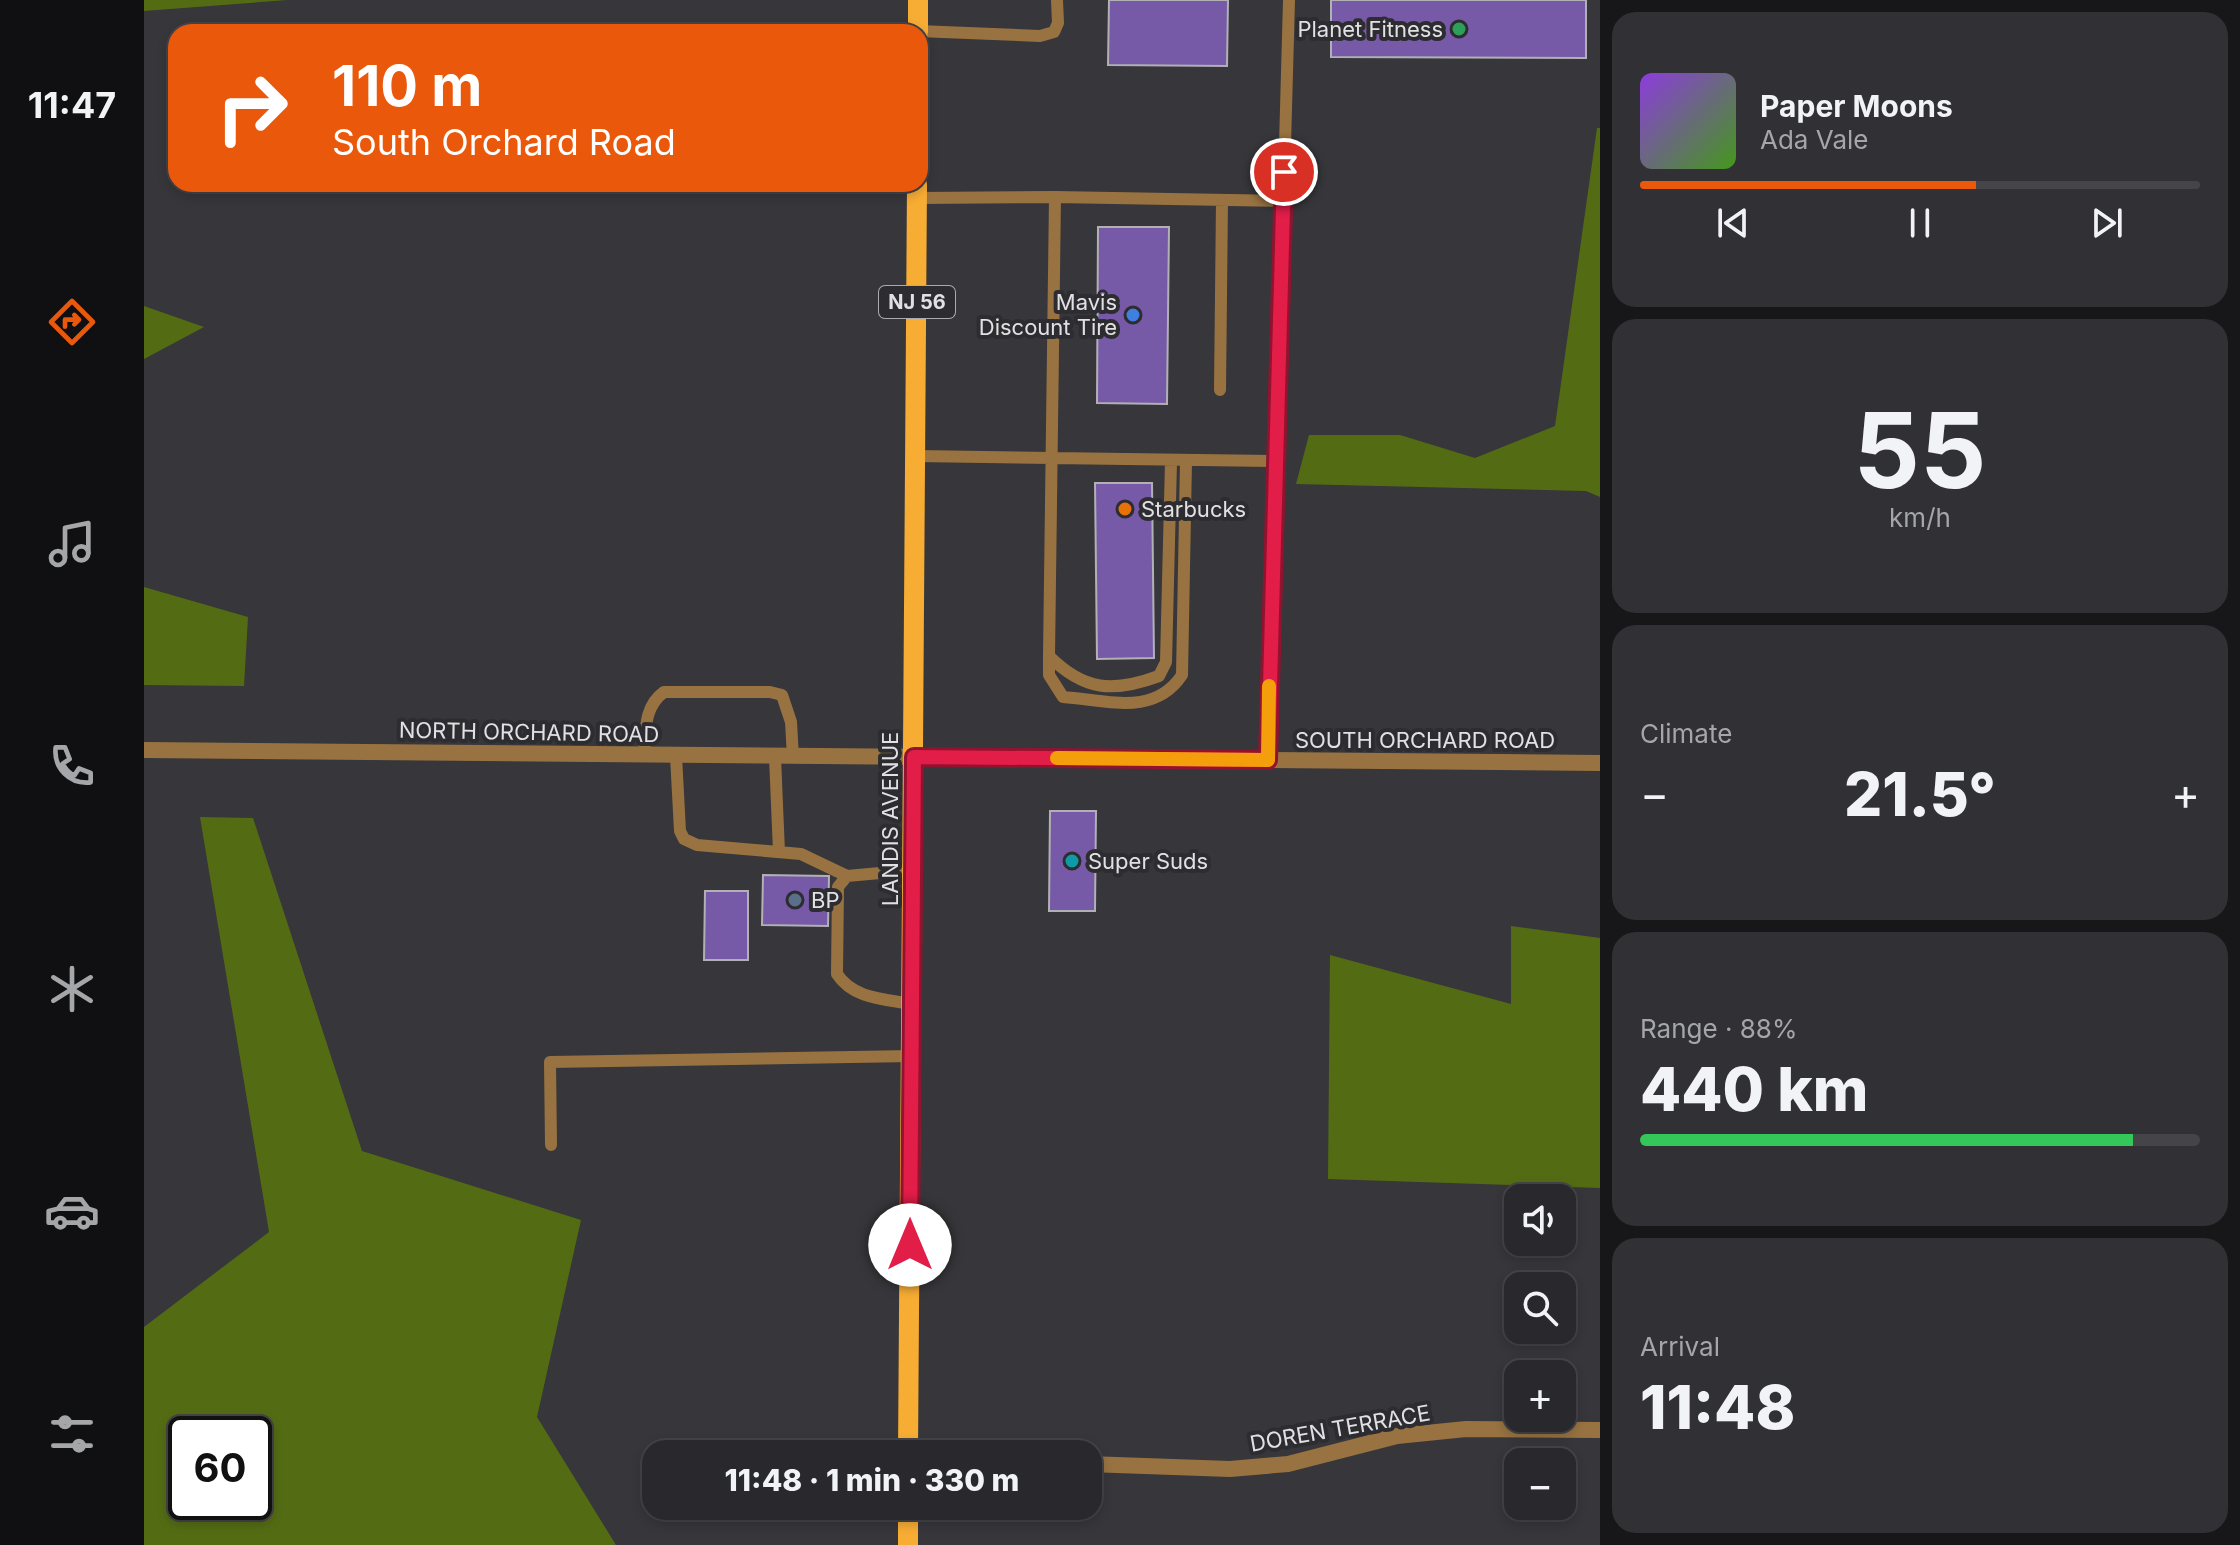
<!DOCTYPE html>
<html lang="en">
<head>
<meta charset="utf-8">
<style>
	:root { --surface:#29282c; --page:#313034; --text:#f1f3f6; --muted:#a5a6a9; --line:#454448; --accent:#ea580c }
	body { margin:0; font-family:Inter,sans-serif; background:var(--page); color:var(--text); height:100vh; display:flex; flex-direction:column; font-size:30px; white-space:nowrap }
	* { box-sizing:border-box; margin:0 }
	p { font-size:26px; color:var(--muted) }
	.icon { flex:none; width:44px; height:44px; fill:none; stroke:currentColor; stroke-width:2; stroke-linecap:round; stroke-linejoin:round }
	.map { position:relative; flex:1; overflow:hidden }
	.drawer { display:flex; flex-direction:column; gap:12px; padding:12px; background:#171618; width:640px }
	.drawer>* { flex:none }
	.top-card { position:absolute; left:24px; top:24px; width:760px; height:168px; border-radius:24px; box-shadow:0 4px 12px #0003,0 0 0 2px var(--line); background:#ea580c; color:#fff; overflow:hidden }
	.controls { position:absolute; left:1360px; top:1184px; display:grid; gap:16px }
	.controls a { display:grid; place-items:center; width:72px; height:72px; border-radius:16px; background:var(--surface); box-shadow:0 4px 12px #0003,0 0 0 2px var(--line); font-size:40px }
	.speed { position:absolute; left:24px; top:1416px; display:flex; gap:16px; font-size:40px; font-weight:700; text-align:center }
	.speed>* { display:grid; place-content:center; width:104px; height:104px; border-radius:50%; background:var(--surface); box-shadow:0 4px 12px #0003,0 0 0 2px var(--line); line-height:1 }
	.speed .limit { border:4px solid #111; border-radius:12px; background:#fff; color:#111 }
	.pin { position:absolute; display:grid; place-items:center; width:68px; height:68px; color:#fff; margin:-34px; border:4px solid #fff; border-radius:50%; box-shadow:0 2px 8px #0007 }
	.me { position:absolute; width:88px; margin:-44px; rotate:0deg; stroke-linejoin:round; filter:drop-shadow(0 0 6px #0008) }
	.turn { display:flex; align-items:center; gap:28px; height:168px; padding:0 32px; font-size:36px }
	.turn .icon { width:104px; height:104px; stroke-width:2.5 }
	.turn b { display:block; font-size:56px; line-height:68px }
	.big { font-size:60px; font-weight:800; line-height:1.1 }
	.drawer .card { flex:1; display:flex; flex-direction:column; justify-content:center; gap:12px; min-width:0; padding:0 28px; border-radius:24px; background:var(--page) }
	.drawer .dial { align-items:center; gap:0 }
	.dial b { font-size:104px; line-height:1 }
	.song { display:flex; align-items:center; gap:24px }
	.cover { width:96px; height:96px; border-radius:12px; background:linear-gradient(135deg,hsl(270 70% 55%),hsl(100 70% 35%)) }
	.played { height:8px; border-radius:4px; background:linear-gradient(90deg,var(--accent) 60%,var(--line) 60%) }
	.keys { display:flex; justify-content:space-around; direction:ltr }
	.heat { display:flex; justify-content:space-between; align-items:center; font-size:44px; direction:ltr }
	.charge { height:12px; border-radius:6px; background:linear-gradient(90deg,#34c759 88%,var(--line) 0) }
	.trip { position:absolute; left:498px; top:1440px; width:460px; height:80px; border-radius:24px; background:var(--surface); box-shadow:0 4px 12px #0003,0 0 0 2px var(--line); font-weight:800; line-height:80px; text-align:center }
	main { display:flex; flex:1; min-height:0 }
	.tabs { display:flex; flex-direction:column; width:144px; justify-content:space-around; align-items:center; background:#101012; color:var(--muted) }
	.tabs .icon { width:56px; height:56px }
	.tabs .current { color:var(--accent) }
	.tabs b { font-size:36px; color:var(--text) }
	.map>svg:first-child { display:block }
	.green { fill:#536c14; fill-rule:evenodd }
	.building { fill:#765aa7; stroke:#b1b0b5; stroke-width:2 }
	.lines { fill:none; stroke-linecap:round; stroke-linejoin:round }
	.service { stroke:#987341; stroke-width:12 }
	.minor { stroke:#987341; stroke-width:16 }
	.tertiary { stroke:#987341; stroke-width:16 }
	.primary { stroke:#f7ac34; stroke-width:20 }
	.route-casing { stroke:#92132f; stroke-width:20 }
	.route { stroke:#e11d48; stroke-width:14 }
	.slow { stroke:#f59e0b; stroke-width:14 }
	.leisure-dot { fill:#2e9e5b; stroke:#2d2c30; stroke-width:3 }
	.shop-dot { fill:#3f7fe0; stroke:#2d2c30; stroke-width:3 }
	.food-dot { fill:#e8710a; stroke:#2d2c30; stroke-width:3 }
	.culture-dot { fill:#0f9aa8; stroke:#2d2c30; stroke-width:3 }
	.service-dot { fill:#5c6f8a; stroke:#2d2c30; stroke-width:3 }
	.labels { text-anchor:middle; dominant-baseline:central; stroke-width:8; stroke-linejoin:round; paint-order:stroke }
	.shield { fill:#2d2c30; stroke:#ababad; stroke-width:2 }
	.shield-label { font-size:20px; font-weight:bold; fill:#e1e1e3 }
	.poi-label { font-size:22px; fill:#e1e1e3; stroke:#2d2c30; text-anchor:start }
	.street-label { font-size:22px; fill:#e1e1e3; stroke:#2d2c30 }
</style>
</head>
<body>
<main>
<nav class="tabs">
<b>11:47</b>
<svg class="icon current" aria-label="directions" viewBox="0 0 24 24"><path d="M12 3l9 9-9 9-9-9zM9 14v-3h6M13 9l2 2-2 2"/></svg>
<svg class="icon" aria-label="music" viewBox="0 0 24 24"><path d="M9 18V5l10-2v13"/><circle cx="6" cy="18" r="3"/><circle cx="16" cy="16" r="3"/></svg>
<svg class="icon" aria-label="phone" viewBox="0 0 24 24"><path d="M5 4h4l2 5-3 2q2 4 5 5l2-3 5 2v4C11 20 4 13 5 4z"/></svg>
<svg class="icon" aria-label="climate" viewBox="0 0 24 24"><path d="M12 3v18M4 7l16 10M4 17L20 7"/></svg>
<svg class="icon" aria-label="car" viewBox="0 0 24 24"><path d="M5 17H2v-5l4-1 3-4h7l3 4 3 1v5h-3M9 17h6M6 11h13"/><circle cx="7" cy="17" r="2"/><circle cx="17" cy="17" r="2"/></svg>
<svg class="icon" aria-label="filters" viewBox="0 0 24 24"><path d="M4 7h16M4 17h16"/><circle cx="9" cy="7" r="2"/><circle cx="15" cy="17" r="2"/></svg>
</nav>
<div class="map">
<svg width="1456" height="1545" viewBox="0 0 1456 1545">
	<rect width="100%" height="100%" fill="#37363a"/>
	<!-- green -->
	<path class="green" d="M0,0H143L0,11Z
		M1453,128H1456V497L1442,491L1152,484L1165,435H1256L1331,458L1411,426Z
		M0,306L60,327L0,359Z
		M0,587L104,617L100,686L0,685Z
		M56,817L109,818L218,1151L437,1220L393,1417L472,1545H0V1327L125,1232ZM110,1434V1502H42V1434Z
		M1367,926L1456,938V1188L1184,1179L1186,955L1367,1004Z"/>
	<!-- building -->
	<path class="building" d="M965,0H1084L1083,66L964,65Z
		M1187,0H1442V58L1187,57Z
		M954,227H1025L1023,404L953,403Z
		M951,483H1008L1010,658L953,659Z
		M906,811H952L951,911H905Z
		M619,875L685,876L684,926L618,925Z
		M561,891H604V960H560Z"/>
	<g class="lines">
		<!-- service -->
		<path class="service" d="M774,31L896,36L910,32L914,23L913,0
			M773,198L911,197
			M1076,390L1078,200
			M772,456L1132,461
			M1042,461L1038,675C1010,717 963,700 919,697L905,675V656L911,197L1140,201
			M905,656C940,691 969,693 1015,676L1022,662L1027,462
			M500,756C502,732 499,707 520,692H626L638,695L647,722L649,757
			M532,756L536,831L540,839L553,845L657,854L703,876
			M631,757L635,852
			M1124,760L1145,0
			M768,1004C741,999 709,999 693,974L694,887L703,876L769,870
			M407,1145L406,1062L768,1056"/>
		<!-- minor -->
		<path class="minor" d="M944,1464L1086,1469L1144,1464L1253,1436L1322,1429L1456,1430"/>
		<!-- tertiary -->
		<path class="tertiary" d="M0,750L1456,763"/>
		<!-- primary -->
		<path class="primary" d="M774,32V0
			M764,1454L773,184
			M764,1545V1506"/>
	</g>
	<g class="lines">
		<!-- route casing -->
		<g class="route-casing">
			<path id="route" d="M766,1245L770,757L1124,760L1140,172"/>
		</g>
		<!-- route -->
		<use href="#route" class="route"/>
		<!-- slow -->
		<path class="slow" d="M913,758L1124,760L1125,686"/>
	</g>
	<!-- markers -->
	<circle class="leisure-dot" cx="1315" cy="29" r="8"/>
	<circle class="shop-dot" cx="989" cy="315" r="8"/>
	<circle class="food-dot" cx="981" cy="509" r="8"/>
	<circle class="culture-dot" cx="928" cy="861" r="8"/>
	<circle class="service-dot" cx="651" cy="900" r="8"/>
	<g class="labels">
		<!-- shield labels -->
		<rect class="shield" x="735" y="286" width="76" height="32" rx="6"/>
		<g class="shield-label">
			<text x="773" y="302">NJ 56</text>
		</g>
		<!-- poi labels -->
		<g class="poi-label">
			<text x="1299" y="29" text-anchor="end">Planet Fitness</text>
			<text x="973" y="302" text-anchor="end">Mavis<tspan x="973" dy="25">Discount Tire</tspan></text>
			<text x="997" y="509">Starbucks</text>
			<text x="944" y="861">Super Suds</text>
			<text x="667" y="900">BP</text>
		</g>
		<!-- street labels -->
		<g class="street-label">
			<text transform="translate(385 732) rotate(1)">NORTH ORCHARD ROAD</text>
			<text x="1281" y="740">SOUTH ORCHARD ROAD</text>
			<text transform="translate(746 819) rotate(-90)">LANDIS AVENUE</text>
			<text transform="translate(1196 1428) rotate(-10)">DOREN TERRACE</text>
		</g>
	</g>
</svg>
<div class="controls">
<a><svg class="icon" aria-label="sound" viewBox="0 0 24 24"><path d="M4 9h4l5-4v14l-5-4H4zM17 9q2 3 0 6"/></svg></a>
<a><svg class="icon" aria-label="search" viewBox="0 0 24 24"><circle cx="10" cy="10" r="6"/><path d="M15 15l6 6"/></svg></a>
<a>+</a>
<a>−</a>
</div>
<div class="speed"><div class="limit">60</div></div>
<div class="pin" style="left:1140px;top:172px;background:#d93025"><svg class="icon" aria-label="arrive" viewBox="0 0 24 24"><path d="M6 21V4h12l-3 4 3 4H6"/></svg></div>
<svg class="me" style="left:766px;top:1245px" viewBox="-20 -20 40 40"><circle r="19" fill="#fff"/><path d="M0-13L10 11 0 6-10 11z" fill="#e11d48"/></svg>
<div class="trip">11:48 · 1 min · 330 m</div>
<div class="top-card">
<div class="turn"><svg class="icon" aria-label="right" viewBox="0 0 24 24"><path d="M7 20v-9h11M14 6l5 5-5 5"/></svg><div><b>110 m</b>South Orchard Road</div></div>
</div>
</div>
<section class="drawer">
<div class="card">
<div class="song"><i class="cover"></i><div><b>Paper Moons</b><p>Ada Vale</p></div></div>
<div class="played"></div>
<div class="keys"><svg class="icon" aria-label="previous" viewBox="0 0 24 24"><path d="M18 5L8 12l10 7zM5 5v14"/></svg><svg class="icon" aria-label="pause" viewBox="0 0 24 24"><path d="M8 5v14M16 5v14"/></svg><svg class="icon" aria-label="next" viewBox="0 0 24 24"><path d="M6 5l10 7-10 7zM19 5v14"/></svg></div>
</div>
<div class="card dial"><b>55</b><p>km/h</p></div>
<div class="card"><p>Climate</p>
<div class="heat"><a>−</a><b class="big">21.5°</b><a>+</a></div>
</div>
<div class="card"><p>Range · 88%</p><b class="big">440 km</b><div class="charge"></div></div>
<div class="card"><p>Arrival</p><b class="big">11:48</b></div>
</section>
</main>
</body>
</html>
